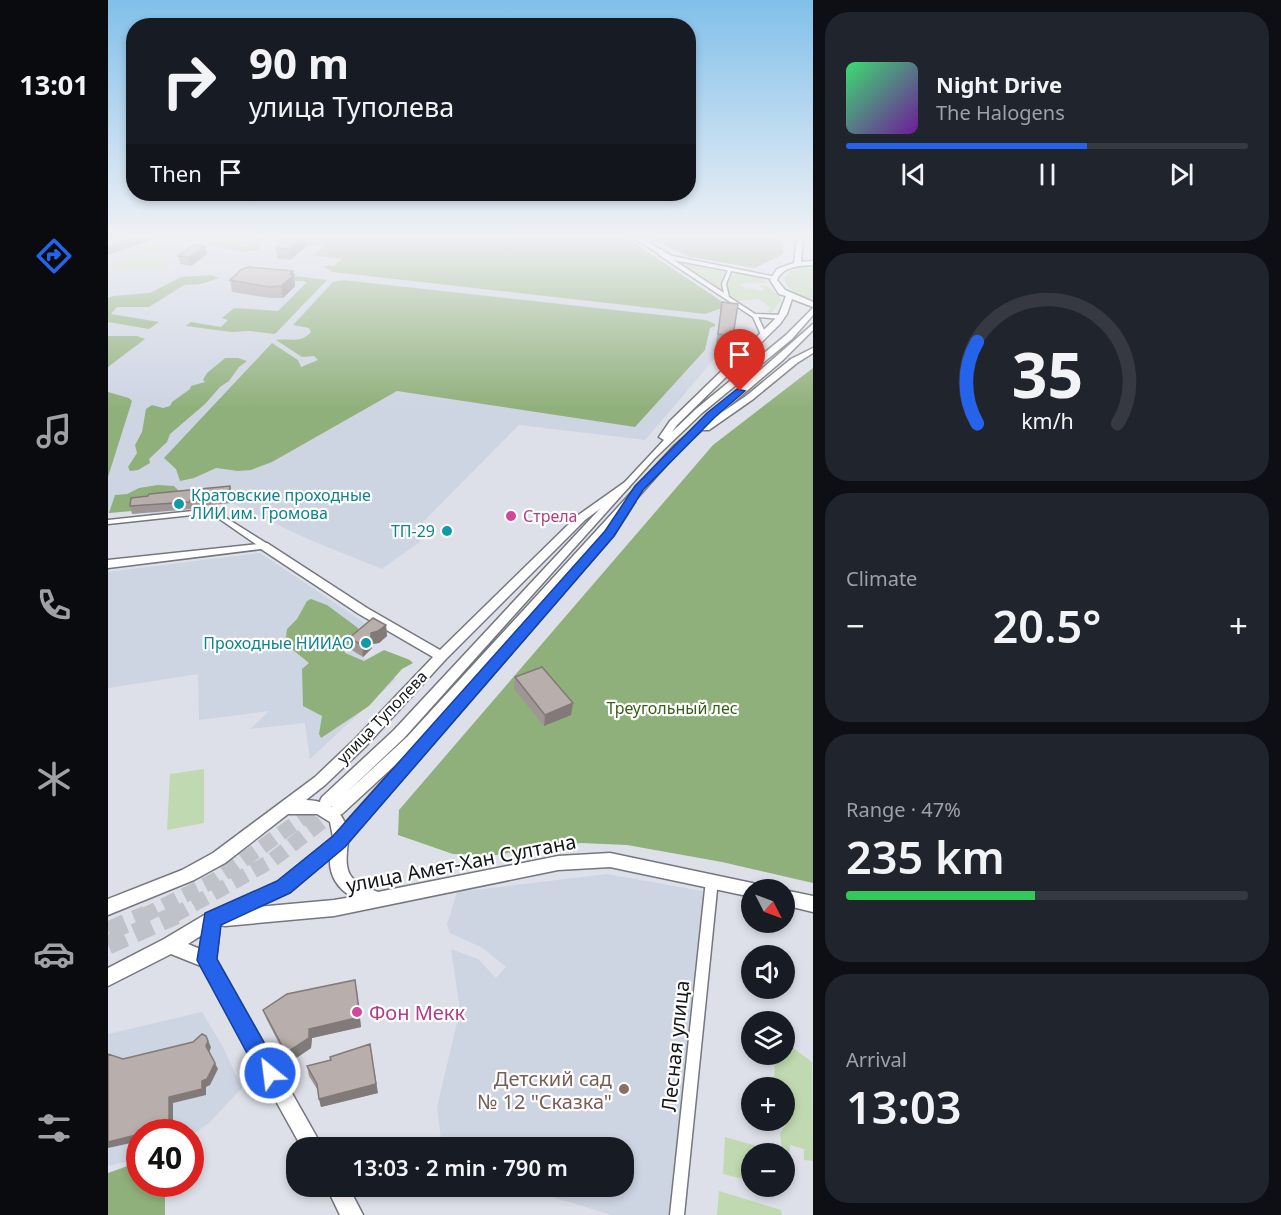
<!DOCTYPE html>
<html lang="en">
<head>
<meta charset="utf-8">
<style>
	:root { --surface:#171b24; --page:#20242c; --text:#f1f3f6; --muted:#9ea1a6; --line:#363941; --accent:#2563eb }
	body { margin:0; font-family:"Noto Sans",sans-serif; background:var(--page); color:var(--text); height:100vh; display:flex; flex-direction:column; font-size:22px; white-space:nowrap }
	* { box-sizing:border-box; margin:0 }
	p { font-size:20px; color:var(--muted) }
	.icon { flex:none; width:33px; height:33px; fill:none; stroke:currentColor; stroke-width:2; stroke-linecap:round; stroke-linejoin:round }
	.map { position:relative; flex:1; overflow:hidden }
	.side { display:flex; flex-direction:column; gap:12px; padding:12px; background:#0d0f14; width:468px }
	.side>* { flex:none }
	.top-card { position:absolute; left:18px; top:18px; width:570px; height:183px; border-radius:24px; box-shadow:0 3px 9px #0003; background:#171b24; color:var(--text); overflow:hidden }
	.needle { width:39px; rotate:132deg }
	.fabs { position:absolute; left:633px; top:879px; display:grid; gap:12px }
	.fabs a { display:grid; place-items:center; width:54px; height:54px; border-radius:50%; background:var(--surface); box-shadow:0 3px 9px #0003; font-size:30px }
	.speed { position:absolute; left:18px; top:1119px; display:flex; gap:12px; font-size:30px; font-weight:700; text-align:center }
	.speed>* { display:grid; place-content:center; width:78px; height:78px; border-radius:50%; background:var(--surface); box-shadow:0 3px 9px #0003; line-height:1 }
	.speed .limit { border:9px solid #d22; background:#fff; color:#111 }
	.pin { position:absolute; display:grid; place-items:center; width:51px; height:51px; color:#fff; margin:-62px -26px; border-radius:50% 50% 50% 0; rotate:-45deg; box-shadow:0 0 6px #0007 }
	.pin .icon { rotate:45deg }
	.me { position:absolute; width:66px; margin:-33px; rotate:331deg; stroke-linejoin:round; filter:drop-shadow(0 0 4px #0008) }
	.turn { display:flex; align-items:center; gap:21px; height:126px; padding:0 24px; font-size:27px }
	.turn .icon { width:78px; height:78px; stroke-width:2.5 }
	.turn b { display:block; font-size:42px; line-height:51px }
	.then { display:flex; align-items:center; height:57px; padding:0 24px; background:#0003; gap:12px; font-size:22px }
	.big { font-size:45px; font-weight:600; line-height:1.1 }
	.side .card { flex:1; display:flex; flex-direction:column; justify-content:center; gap:9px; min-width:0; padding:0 21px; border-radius:24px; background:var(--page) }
	.side .dial { align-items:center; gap:0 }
	.dial svg { height:156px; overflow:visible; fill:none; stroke:var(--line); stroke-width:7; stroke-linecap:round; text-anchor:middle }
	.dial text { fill:var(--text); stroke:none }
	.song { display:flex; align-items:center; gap:18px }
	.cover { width:72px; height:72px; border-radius:9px; background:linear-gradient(135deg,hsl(140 70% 55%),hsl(280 70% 35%)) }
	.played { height:6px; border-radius:3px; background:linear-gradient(90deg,var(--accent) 60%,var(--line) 60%) }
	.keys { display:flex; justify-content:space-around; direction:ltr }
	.heat { display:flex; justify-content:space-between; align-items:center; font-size:33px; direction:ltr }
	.charge { height:9px; border-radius:4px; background:linear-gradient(90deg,#34c759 47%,var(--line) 0) }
	.trip { position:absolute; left:178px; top:1137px; width:348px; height:60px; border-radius:24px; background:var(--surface); box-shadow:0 3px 9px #0003; font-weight:600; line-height:60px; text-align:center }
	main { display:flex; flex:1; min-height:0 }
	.tab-bar { display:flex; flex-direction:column; width:108px; justify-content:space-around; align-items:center; background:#090b0e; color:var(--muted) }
	.tab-bar .icon { width:42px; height:42px }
	.tab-bar .selected { color:var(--accent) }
	.tab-bar b { font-size:27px; color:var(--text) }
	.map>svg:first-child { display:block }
	.built { fill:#cdd4e2 }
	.green { fill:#c0d9b0 }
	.forest { fill:#90b07b }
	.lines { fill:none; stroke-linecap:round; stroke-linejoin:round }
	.taxiway { fill:#8c8e94; fill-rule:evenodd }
	.primary-tunnel-far1 { stroke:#bfc2c9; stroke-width:15; stroke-dasharray:15 8; stroke-linecap:butt }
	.primary-tunnel { stroke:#bfc2c9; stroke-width:19; stroke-dasharray:19 10; stroke-linecap:butt }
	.street-casing { stroke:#74777e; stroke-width:3 }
	.secondary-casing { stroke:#74777e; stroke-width:3 }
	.primary-casing { stroke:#74777e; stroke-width:3 }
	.street { fill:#fff; fill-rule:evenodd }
	.secondary { fill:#fff; fill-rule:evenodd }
	.primary { fill:#fff; fill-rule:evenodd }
	.wall { fill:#9e9694 }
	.shaded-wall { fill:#817a78 }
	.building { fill:#b8aeac; stroke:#817a78; stroke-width:1.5 }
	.route { fill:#2563eb; stroke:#184099; stroke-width:1.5 }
	.culture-dot { fill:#0f9aa8; stroke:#fff; stroke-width:2 }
	.hotel-dot { fill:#d1479c; stroke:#fff; stroke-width:2 }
	.education-dot { fill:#8d6e63; stroke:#fff; stroke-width:2 }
	.labels { text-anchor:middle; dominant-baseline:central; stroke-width:4.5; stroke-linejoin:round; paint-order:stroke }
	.culture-label { font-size:16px; fill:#0d838f; stroke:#fff; text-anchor:end }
	.hotel-label { font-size:16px; fill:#b23c85; stroke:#fff; text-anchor:start }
	.park-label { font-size:16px; fill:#385f14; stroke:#fff }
	.street-label { font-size:16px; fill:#151619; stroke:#fff }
	.near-street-label { font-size:20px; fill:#151619; stroke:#fff }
	.near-hotel-label { font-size:20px; fill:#b23c85; stroke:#fff; text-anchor:start }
	.near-education-label { font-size:20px; fill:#785e54; stroke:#fff; text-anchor:end }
</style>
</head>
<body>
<main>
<nav class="tab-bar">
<b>13:01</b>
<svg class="icon selected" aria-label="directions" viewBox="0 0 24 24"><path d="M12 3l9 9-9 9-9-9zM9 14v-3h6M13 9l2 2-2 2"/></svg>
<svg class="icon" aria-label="music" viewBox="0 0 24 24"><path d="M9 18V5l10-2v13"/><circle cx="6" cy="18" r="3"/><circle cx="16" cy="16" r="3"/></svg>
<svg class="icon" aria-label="phone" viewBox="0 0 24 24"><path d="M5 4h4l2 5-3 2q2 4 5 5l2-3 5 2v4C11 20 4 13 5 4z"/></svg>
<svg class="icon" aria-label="climate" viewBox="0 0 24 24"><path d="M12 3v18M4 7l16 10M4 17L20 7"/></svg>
<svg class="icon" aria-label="car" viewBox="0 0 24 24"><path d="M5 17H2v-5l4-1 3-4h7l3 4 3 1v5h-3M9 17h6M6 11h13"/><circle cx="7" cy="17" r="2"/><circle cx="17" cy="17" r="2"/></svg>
<svg class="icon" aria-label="filters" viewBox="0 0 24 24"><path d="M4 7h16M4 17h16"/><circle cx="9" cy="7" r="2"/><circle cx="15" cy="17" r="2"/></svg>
</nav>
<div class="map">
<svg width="705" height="1215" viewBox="0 0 705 1215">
	<rect width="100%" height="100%" fill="#dde0e8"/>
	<!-- built -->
	<path class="built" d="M0,238H519L622,307L626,325L623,344H616L614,350L537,440L411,425L304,533L313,541L274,569L202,540L123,503L42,514V512L24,514V511L0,513Z
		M152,553L266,629L243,649L288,679L202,759L197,723L142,729L161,711L91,720L90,674L0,688V572Z
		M499,874L599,892L587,975L564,1215H504L411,1187L516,1186V1148L334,1147L329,1107L352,1010L343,949L370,959L388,978L398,967L375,948L342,933L339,925L349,892Z
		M94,1012L115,1047L134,1088L101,1123L84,1135L83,1136L82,1132H32L31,1154L25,1160L0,1166V1034Z"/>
	<!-- green -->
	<path class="green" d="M45,238H80L83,241L98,242L75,255L25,250Z
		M20,254L59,258L62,261L46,271L3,270V265Z
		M562,259L616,272L618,274L613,285L615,294L589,276L592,275Z
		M705,266V300C693,296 679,292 676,278L684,270Z
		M631,273L655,278L658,283L633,284L635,287L654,291L656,289L651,285L659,286L673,297V303H671L663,313L659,311L663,308L651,299L629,301L621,297L618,287L621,277Z
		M96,769V823L59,830L62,774Z
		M677,1042L704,1062L705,1161L696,1160V1149L682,1145V1156L674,1151L672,1133L677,1126L676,1088H666L667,1055L676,1054Z
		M617,1137L670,1152V1153L644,1154L643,1181L615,1174Z
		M611,1191L673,1210L674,1215H609Z"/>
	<!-- forest -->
	<path class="forest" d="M149,238H160L152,244L150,250L136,252L98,245C107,237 120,245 131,241L133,243L132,246H138Z
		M176,238H519L622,307V311L611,309L597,314L225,272L215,266H226L234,259L204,255L217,246L173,240Z
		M540,238H674L675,254L647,268L582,257Z
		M103,275L111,278L93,284L76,285L41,307H9L3,314L51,322L41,329L0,322V298L5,296L42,293L73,277Z
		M188,276L219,280L167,334L142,331L123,332L78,326L83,322L113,327L120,320L114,318L126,308L170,311L199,282L183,280Z
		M235,280L598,320L607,324V326L602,328L597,350L527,427L289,391L164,462L143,470L130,471L108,468L86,478L72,481L68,469L56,458L164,343L190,360L193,367L210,360L206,356L194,357L168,340C182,338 192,344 203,332L201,328L185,325L225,282Z
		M0,336H29L37,339L0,367Z
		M117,358H130L139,361L131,367L121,381L112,387L97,404L62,434L59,442L41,459L42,463L30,470L22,471L20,467L29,453L27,445L34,432L38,409L44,405L55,408L62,406L64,402L82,389L83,386L97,382L95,380L99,373Z
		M705,368V883L614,862L519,845L473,843L432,847L389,855L345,854L290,835L291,810L605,445Z
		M0,392L21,398L24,401L0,477Z
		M50,485L66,486L71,491L65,499L24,511L1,513L7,495L19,494L31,488Z
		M203,599L219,605L250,628L251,634L236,650L237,653L256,661L276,650L302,660L305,663L294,669L261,706L213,738L211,734L214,716L195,706L194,669L201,663L185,650L178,637L179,629L189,619L199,601Z
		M31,1162L32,1184H57V1215H0V1173Z"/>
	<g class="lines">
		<!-- taxiway -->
		<path class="taxiway" d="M23,238H43L41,241L0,255V246Z"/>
		<!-- primary-tunnel-far1 -->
		<path class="primary-tunnel-far1" d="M35,916L107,880L213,805
			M65,916L163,861L229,810"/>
		<!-- primary-tunnel -->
		<path class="primary-tunnel" d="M0,931L38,915
			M0,945L68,915"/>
		<!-- street casing -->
		<g class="street-casing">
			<path id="street" d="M551,253H555L616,293L614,284L620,270L624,269L618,284L621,297L647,314L673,315L676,317L673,319L650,317L659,336L654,337L645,317L551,255Z
				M104,509L158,543L159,545L158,547H152L103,513L0,524V520Z
				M604,875L608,876L610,880L576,1215H562L598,880L600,876Z"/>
		</g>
		<!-- secondary casing -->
		<g class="secondary-casing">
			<path id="secondary" d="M525,238H533L564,256L668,277L665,279L560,259Z
				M517,482L521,483V487L477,520L338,659L257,747L217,785L198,800C216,801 230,806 237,823L498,531L518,500L522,499L527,502L506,535L240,842C236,873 239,881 270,892L450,856L502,853L644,883L650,885L652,890H644V897L502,867L450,870L226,916L117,926L112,925L108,959L215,1148H194L93,966L63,954L0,986V968L56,939L98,914L170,882L225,837L222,822L209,814H180L117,863L86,880L0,915V899L74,870L105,853L207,777L247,739L325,657L251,614L153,549L0,568V560L159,543L259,608L332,650L469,516ZM222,858C221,875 229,888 244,897L226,900L149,907L182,892ZM94,935L92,949L80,944Z
				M676,890L705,896V912L676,905Z
				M218,1186H240L255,1215H232Z"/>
		</g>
		<!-- primary casing -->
		<g class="primary-casing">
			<path id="primary" d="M689,238H695L693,262L705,261V265C691,266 675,266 669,280L677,290L705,302V307L684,299L679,314L672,324L569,425L564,432L588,409L678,335L705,308V315L684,339L594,413L547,458L296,738L238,793L299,737L565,447L705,324V330L675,360L613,413L638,396L683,359L705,348V353L689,363L644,400L601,430H594L571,451L309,745L234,814L229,816L224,814L221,810L224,806L219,807L214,805L212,801L214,797L286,730L556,440L551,437L562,421L666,320L671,314L678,296L671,294L662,280L669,269L686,263Z"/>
		</g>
		<!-- street -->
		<use href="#street" class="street"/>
		<!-- secondary -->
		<use href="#secondary" class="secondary"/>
		<!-- primary -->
		<use href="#primary" class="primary"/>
	</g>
	<!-- wall -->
	<path class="wall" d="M97,246L99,254L83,266L72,264L70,256Z
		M199,246L182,260L169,259L168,248Z
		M186,275L187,286L175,298H163L124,292L122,280Z
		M614,302L625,336L623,344L608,343Z
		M122,486L123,493V503L84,507L83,509L24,514L22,506Z
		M278,625L279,636L271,643L264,644V648L255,657L242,649L241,638Z
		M407,677L465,703L463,715L436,726L406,689Z
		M249,990L253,1027L204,1038L203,1048L181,1063L159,1020L155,1010Z
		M199,1066L270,1093L213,1107L209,1089L201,1076Z"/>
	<!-- shaded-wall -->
	<path class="shaded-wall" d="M194,238H198L199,246L182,260L181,249Z
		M97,246L99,254L83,266L81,257Z
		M185,271L187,286L175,298L173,286Z
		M122,486L123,493V503L122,496Z
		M278,625L279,636L271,643L264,644V648L255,657L254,645L263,633Z
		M465,703L463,715L436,726L437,715Z
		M247,980L253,1027L204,1038L203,1048L181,1063L178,1053Z
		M98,1036L103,1047L101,1053L98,1046Z
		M262,1044L270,1093L213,1107L211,1099Z
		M107,1063L110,1069L102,1085L98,1087V1095L65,1103V1132H39L61,1097L94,1081Z
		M32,1134V1141L0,1148V1142Z"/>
	<!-- building -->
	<path class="building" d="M179,238H194L181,249L168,248Z
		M86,245L97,246L81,257L70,256Z
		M141,267L185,271L182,274L186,275L173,286L161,287L122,280L134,269Z
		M614,302L630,304L625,336L610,334Z
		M122,486V496L82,500V502L22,506L23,498L40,496L41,494Z
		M265,618L278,625L270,631L263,633V637L254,645L241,638Z
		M434,667L465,703L437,715L407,677Z
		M247,980L252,1017L201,1029V1038L178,1053L155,1010L179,994Z
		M94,1034L98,1036L100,1041L98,1046L107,1063L99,1079L94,1081V1089L61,1097V1127L39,1132H32V1134L0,1142V1054L15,1059L85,1042Z
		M262,1044L268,1084L211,1099L209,1084L199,1066L223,1060L222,1057Z"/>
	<!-- sky -->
	<linearGradient id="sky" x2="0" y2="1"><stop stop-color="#81c0ea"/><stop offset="0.58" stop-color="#f0f1f5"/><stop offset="1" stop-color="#f0f1f5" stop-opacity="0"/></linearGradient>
	<rect width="705" height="408" fill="url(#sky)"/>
	<!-- route -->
	<path class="route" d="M629,389L637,391L606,418L535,490L506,536L237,847L182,893L113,925L109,959L173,1073L170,1081L162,1084L154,1081L89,960L97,913L169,881L225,836L497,531L527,486L599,413Z"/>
	<!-- markers -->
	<g class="culture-dot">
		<circle cx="71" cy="504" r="6"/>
		<circle cx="339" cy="531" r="6"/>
		<circle cx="258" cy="643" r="6"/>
	</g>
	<g class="hotel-dot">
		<circle cx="403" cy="516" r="6"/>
		<circle cx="249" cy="1012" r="6"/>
	</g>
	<circle class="education-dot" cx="516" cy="1089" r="6"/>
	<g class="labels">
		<!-- culture labels -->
		<g class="culture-label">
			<text x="83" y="495" text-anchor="start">Кратовские проходные<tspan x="83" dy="18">ЛИИ им. Громова</tspan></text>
			<text x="327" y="531">ТП-29</text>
			<text x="246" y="643">Проходные НИИАО</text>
		</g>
		<!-- hotel labels -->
		<g class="hotel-label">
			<text x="415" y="516">Стрела</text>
		</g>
		<!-- park labels -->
		<g class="park-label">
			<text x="564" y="708">Треугольный лес</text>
		</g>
		<!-- street labels -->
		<g class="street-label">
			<text transform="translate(274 717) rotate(-46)">улица Туполева</text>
		</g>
		<!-- near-street labels -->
		<g class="near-street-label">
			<text transform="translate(353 863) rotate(-11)">улица Амет-Хан Султана</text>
			<text transform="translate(567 1046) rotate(-84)">Лесная улица</text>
		</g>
		<!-- near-hotel labels -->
		<g class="near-hotel-label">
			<text x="261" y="1012">Фон Мекк</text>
		</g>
		<!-- near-education labels -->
		<g class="near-education-label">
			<text x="504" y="1078">Детский сад<tspan x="504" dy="23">№ 12 "Сказка"</tspan></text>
		</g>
	</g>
</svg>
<div class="fabs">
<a><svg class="needle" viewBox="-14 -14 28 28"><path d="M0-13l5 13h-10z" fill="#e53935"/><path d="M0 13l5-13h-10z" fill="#9ea1a6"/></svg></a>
<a><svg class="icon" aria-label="sound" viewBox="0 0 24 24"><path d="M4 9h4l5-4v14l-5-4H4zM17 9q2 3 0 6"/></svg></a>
<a><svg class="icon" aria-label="layers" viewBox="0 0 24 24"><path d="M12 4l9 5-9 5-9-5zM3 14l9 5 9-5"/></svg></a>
<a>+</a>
<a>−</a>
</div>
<div class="speed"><div class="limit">40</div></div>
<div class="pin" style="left:632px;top:391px;background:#d93025"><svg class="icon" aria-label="arrive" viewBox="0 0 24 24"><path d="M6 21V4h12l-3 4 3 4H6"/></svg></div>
<svg class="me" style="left:162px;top:1073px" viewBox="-20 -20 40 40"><circle r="17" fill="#2563eb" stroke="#fff" stroke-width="3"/><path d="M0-11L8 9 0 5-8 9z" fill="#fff"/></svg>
<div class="trip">13:03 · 2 min · 790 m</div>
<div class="top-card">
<div class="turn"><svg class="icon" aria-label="right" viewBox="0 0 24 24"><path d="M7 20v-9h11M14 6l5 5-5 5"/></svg><div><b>90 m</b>улица Туполева</div></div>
<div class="then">Then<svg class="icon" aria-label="arrive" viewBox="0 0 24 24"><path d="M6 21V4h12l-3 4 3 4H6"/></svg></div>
</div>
</div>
<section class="side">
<div class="card">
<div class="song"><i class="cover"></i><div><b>Night Drive</b><p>The Halogens</p></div></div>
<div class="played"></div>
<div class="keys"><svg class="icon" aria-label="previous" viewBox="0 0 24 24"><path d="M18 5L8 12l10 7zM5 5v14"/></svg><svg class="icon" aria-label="pause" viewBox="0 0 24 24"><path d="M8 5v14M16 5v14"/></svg><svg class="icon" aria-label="next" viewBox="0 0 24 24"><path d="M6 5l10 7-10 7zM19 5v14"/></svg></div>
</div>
<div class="card dial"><svg viewBox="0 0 100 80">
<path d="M14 69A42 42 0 1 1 86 69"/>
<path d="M14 69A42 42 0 0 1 14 27" stroke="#2563eb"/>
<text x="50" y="56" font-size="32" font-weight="700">35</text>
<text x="50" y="72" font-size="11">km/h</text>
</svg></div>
<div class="card"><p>Climate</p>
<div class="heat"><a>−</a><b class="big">20.5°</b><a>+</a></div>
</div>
<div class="card"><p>Range · 47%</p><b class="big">235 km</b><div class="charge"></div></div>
<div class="card"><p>Arrival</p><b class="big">13:03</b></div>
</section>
</main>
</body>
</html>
